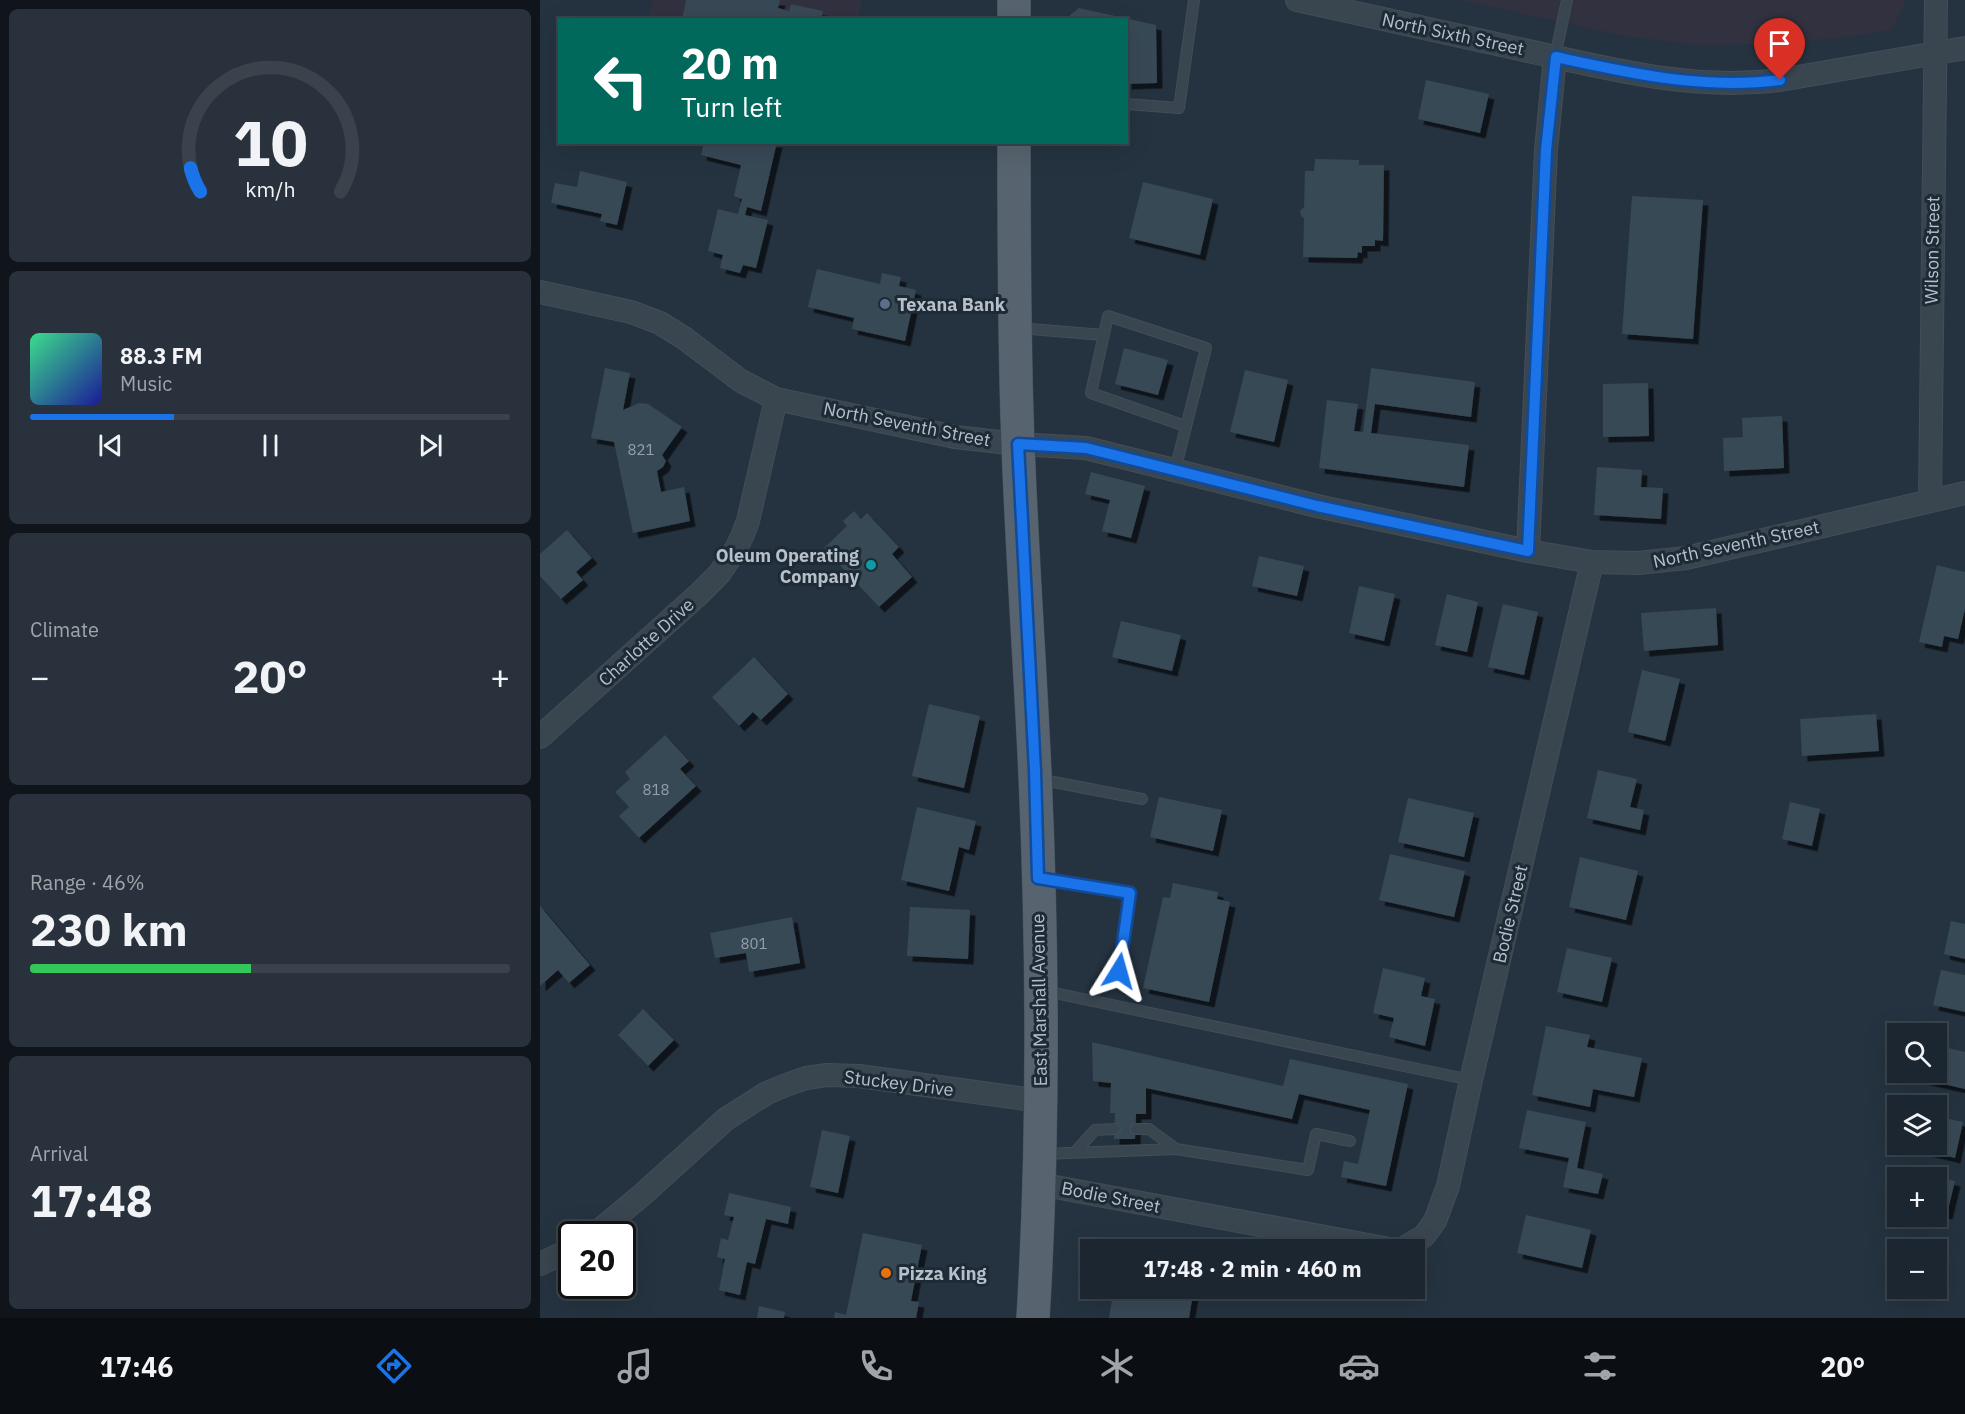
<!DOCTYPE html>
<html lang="en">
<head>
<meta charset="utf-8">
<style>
	:root { --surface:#1c2630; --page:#29323c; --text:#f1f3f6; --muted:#a0a5ab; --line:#3a434c; --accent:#1a73e8 }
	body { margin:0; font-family:"IBM Plex Sans",sans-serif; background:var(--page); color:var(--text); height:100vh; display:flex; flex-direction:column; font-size:22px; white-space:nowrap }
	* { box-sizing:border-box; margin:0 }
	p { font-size:20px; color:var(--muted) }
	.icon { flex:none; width:33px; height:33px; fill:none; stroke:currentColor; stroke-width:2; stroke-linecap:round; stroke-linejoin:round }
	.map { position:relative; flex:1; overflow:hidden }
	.panel { display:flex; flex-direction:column; gap:9px; padding:9px; background:#0f151a; width:540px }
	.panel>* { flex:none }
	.banner { position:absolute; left:18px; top:18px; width:570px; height:126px; border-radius:0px; box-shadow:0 6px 24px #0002,0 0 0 2px var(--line); background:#00695c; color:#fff; overflow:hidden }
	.tools { position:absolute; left:1347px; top:1023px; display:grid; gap:12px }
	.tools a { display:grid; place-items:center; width:60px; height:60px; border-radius:0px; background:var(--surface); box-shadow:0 6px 24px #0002,0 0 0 2px var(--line); font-size:30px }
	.speed { position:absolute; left:18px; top:1221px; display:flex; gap:12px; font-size:30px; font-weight:700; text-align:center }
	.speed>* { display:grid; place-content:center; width:78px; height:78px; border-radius:50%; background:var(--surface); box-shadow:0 6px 24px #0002,0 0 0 2px var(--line); line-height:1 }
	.speed .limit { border:3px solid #111; border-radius:9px; background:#fff; color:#111 }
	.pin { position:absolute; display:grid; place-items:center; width:51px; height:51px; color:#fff; margin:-62px -26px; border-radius:50% 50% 50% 0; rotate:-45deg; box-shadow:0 0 6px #0007 }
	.pin .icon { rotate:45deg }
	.me { position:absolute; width:66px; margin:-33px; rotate:8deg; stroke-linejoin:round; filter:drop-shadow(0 0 4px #0008) }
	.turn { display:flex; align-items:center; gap:21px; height:126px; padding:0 24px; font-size:27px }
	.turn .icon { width:78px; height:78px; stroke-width:2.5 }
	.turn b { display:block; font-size:42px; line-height:51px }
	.big { font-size:45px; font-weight:700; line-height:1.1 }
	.panel .card { flex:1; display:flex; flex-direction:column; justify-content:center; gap:9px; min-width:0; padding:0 21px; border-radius:9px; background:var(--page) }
	.panel .dial { align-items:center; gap:0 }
	.dial svg { height:156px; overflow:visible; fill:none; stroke:var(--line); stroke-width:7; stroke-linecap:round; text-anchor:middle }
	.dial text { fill:var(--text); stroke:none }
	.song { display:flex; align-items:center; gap:18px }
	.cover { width:72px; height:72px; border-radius:9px; background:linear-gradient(135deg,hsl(150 70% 55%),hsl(240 70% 35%)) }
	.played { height:6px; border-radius:3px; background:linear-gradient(90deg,var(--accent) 30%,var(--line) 30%) }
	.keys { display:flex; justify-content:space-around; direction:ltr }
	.heat { display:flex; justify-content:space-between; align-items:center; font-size:33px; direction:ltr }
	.charge { height:9px; border-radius:4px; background:linear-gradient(90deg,#34c759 46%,var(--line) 0) }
	.trip { position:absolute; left:540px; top:1239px; width:345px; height:60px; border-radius:0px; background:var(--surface); box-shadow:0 6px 24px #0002,0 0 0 2px var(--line); font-weight:700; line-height:60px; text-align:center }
	.tab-bar { display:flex; height:96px; justify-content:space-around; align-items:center; background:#0b0f13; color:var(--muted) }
	.tab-bar .icon { width:42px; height:42px }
	.tab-bar .on { color:var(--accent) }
	.tab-bar b { font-size:27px; color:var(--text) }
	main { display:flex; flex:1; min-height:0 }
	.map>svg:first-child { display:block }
	.medical { fill:#313140 }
	.building { fill:#374856; filter:url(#shadow) }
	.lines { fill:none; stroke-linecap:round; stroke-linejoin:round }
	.lane-casing { stroke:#424e59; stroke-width:12 }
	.street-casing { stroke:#424e59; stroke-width:24 }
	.primary-casing { stroke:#424e59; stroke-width:34 }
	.lane { stroke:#39454f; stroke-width:10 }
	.street { stroke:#39454f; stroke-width:22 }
	.primary { stroke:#57646f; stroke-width:33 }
	.route-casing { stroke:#114b97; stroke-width:15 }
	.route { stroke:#1a73e8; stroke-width:10 }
	.service-dot { fill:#5c6f8a; stroke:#1e2a35; stroke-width:2 }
	.culture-dot { fill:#0f9aa8; stroke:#1e2a35; stroke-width:2 }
	.food-dot { fill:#e8710a; stroke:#1e2a35; stroke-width:2 }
	.labels { text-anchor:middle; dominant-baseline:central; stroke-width:6; stroke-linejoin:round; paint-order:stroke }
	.number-label { font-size:15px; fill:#94a0ab }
	.street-label { font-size:18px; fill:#b5c0ca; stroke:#1e2a35 }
	.poi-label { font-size:18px; font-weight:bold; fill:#b5c0ca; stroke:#1e2a35; text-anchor:start }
</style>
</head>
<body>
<main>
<section class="panel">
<div class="card dial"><svg viewBox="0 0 100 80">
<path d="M14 69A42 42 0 1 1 86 69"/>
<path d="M14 69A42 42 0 0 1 9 57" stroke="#1a73e8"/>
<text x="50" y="56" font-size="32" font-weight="700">10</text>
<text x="50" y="72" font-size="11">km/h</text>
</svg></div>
<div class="card">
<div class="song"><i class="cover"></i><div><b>88.3 FM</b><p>Music</p></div></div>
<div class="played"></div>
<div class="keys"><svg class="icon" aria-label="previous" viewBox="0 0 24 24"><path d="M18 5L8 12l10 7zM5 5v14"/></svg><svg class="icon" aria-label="pause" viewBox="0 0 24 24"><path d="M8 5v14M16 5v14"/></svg><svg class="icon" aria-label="next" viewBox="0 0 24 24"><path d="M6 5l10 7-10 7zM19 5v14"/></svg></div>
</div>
<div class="card"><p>Climate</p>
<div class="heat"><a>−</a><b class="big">20°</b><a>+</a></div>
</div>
<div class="card"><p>Range · 46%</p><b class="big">230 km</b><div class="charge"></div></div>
<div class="card"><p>Arrival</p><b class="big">17:48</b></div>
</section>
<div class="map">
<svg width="1425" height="1318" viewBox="0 0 1425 1318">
	<defs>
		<filter id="shadow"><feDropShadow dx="5.5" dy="5.5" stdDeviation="0" flood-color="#0009"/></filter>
	</defs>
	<rect width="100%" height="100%" fill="#253340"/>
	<!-- medical -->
	<path class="medical" d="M113,0H322L318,19L108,20Z
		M920,0H1366L1352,30L1316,36L1234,44L1156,45L1084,36Z"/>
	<!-- building -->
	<path class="building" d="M146,0H240L238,8L249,11L251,4L283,11L281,20H142Z
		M539,8L616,25L617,83L586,84V20H530V15Z
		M886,80L949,94L940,133L878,119Z
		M164,142H237L221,211L207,207L205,215L228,220L216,268L203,265L200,273L180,268L183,255L168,251L178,209L198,214L202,199L194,196L201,165L161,155Z
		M775,159L819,160V165H844L843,241L835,240V246H822V253L818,252L817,258L763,257L764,218L761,216L760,211L764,207L765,171H774Z
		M40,171L87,182L77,225L60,221L62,214L11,203L15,183L37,187Z
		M603,182L673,199L660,255L589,238Z
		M1092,196L1163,200L1153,339L1082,334Z
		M277,269L340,284L342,273L361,277L359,286L376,290L365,341L312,329L314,318L268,307Z
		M584,348L628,360L618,395L575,384Z
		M65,368L90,373L83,410L99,403L108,404L142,427L122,455L126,461L123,467L117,471L121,492L144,487L150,521L93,533L74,442L51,438Z
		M831,368L935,382L931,417L835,404L831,433L929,445L924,487L779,468L787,400L818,404L814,431L823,432Z
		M705,370L748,380L734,442L690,432Z
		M1108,383L1109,436L1063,437V384Z
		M1242,416L1244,468L1184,471L1183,438L1203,437L1202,418Z
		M1057,467L1102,470L1101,487L1123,488L1121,519L1054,515Z
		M551,472L605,486L591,538L562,531L570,500L545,494Z
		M314,511L321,519L327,513L359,547L352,554L372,577L339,607L284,548L307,526L303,521Z
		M27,530L52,558L36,572L43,580L21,599L0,576V554Z
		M719,556L764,566L757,596L712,586Z
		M1397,565L1425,572V609L1418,639L1404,636L1402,647L1379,642Z
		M819,586L855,594L844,641L809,633Z
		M907,594L938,602L927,652L895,645Z
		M963,604L998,612L984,675L948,667Z
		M1176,608L1178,645L1104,651L1101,613Z
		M581,621L641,635L632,671L572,657Z
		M214,657L248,694L221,720L213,712L199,726L172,697Z
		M1102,670L1140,679L1125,741L1088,732Z
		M389,704L440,716L424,788L372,776Z
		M1336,714L1339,751L1262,756L1260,719Z
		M125,735L149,761L140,769L156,786L99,838L79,816L89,807L75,792L90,779L85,772Z
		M1058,770L1097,779L1090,807L1104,810L1100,830L1047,818Z
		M619,797L682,810L673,851L610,837Z
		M868,798L934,813L924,857L858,842Z
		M1250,802L1280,809L1272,846L1242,839Z
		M377,807L436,821L429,850L419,847L409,891L361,880Z
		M850,854L925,871L914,917L839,900Z
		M1040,857L1098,871L1086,920L1029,907Z
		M633,883L678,892L677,899L690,902L669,1002L603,988L623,897L630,898Z
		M0,906L50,965L29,983L18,970L0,986Z
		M370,907L430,910L428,959L367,956Z
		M252,917L260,963L209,972L206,953L175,958L170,933Z
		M1411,921L1425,924V959L1404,954Z
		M1027,948L1072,958L1062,1002L1017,992Z
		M843,968L885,978L881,996L895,999L885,1046L849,1037L854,1018L833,1013Z
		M1401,970L1425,975V1012L1393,1005Z
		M103,1009L134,1040L108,1066L78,1035Z
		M1006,1026L1050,1035L1047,1047L1102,1058L1094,1097L1053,1089L1050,1107L992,1095Z
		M552,1042L743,1086L750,1059L868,1084L846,1186L801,1177L804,1161L818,1164L830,1110L759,1094L752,1119L606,1088V1114H596L595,1139H574L575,1113H570L571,1083L553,1081Z
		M1396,1045L1425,1052V1089L1377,1078L1378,1072H1396Z
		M987,1110L1046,1122L1037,1168L1063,1174L1058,1194L1023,1187L1029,1158L979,1148Z
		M1396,1116L1423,1122L1415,1158L1361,1145L1396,1144Z
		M282,1130L310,1136L298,1193L270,1187Z
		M1359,1168L1396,1177V1178H1357Z
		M1396,1177L1415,1181L1407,1214L1396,1212Z
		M1357,1180H1358V1203L1352,1202Z
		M189,1193L251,1207L248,1224L226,1219L215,1264L207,1262L200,1295L179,1290L185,1259L177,1257L181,1238L188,1240L194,1217L184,1215Z
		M986,1215L1051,1230L1042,1268L977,1253Z
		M323,1233L382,1245L371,1301L379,1302L376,1318H294L295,1312L306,1315Z
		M574,1288H654L649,1318H569Z
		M219,1306L245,1312L244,1318H217Z"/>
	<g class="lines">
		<!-- lane casing -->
		<g class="lane-casing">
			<path id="lane" d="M1015,57L1027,0
				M586,104L639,108L654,0
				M478,328L564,335
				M635,470L666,348L568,316L551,393L645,426
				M498,779L602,799
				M501,878L590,893L579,971
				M505,991L931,1080
				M596,1129H609L636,1149
				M535,1152L555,1130L575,1129
				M502,1154L636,1149L768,1170L776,1134L810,1141"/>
		</g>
		<!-- street casing -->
		<g class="street-casing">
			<path id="street" d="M757,0C833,17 908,33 984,50C1069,69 1153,91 1240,80L1425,48
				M0,292L91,312L120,323L144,338L201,381L236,399L415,437L478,444L546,448L777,506L988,551L1052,562L1098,563L1146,558L1425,493
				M1390,500L1396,0
				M988,551L1006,150L1015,57
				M0,737L159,594L179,574L196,549L203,534L208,521L236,399
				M499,1184L855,1250
				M55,1234L102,1195L186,1119L227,1093L246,1085L266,1078L287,1075L319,1076L500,1101
				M860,1250L884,1236L895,1221L908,1186L931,1080L1052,562
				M0,1264L32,1249"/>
		</g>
		<!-- primary casing -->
		<g class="primary-casing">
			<path id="primary" d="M474,0V20
				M474,142C474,243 474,344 478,444C482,554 490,664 495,774C503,955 504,1137 493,1318"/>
		</g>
		<!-- lane -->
		<use href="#lane" class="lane"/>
		<!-- street -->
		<use href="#street" class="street"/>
		<!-- primary -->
		<use href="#primary" class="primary"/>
	</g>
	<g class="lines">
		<!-- route casing -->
		<g class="route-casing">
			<path id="route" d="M579,971L590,893L498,878L495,771L478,444L546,448L562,452L777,506L988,551L1006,150L1016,57C1090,73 1163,90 1240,80"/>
		</g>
		<!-- route -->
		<use href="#route" class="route"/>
	</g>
	<!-- markers -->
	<circle class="service-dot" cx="345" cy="304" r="6"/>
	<circle class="culture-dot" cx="331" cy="565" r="6"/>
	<circle class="food-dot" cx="346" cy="1273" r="6"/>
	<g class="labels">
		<!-- number labels -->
		<g class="number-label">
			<text x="101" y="449">821</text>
			<text x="116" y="789">818</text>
			<text x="214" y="943">801</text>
		</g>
		<!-- street labels -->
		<g class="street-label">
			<text transform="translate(913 34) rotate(12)">North Sixth Street</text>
			<text transform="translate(1392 250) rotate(-89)">Wilson Street</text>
			<text transform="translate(367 424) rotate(11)">North Seventh Street</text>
			<text transform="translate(1196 544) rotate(-12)">North Seventh Street</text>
			<text transform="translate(106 642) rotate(-42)">Charlotte Drive</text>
			<text transform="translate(970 914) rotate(-77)">Bodie Street</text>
			<text transform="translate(499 1000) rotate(-91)">East Marshall Avenue</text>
			<text transform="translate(359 1083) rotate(7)">Stuckey Drive</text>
			<text transform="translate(571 1197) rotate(11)">Bodie Street</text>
		</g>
		<!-- poi labels -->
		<g class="poi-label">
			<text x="357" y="304">Texana Bank</text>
			<text x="319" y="555" text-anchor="end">Oleum Operating<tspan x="319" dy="21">Company</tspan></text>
			<text x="358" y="1273">Pizza King</text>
		</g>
	</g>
</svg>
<div class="tools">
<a><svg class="icon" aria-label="search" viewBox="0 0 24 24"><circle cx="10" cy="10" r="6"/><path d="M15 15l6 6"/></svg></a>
<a><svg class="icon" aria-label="layers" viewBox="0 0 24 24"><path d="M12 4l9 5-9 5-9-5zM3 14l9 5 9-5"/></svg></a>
<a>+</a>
<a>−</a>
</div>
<div class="speed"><div class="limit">20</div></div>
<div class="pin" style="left:1240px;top:80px;background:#d93025"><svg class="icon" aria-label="arrive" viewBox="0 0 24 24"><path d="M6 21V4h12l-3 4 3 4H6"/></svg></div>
<svg class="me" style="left:579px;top:971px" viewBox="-20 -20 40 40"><path d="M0-17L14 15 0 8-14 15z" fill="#1a73e8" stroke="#fff" stroke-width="4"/></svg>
<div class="trip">17:48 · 2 min · 460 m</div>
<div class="banner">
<div class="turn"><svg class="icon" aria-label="left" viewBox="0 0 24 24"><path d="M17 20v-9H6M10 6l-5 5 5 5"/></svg><div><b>20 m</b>Turn left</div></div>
</div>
</div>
</main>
<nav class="tab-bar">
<b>17:46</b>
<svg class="icon on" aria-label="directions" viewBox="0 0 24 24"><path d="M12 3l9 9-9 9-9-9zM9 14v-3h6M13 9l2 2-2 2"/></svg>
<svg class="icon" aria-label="music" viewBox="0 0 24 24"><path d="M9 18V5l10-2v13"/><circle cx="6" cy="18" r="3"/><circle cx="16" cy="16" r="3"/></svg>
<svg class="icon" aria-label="phone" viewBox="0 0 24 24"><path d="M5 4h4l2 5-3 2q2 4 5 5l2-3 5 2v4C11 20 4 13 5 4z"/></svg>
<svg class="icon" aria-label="climate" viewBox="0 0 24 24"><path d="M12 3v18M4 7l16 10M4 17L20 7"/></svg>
<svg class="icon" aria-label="car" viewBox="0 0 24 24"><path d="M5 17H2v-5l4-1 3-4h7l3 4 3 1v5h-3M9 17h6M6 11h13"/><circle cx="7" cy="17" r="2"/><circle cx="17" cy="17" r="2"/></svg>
<svg class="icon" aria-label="filters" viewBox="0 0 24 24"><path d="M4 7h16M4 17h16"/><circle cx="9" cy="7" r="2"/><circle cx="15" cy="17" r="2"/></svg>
<b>20°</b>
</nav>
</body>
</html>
